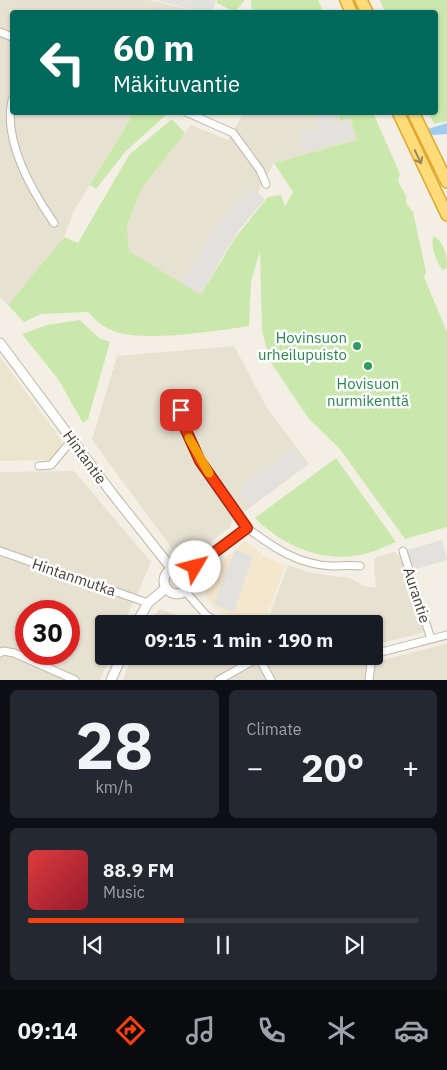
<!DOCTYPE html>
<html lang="en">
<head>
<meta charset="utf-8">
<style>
	:root { --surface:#171b24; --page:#242831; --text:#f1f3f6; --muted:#9ea1a6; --line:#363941; --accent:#fe3f10 }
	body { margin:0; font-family:"IBM Plex Sans",sans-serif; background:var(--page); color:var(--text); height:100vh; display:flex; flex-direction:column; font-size:19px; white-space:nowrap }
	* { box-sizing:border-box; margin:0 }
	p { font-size:16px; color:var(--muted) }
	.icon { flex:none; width:28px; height:28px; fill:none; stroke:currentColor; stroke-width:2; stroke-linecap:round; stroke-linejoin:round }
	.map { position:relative; height:680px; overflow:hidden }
	.panel { display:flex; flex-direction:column; gap:10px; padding:10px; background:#0d0f14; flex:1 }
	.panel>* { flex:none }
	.top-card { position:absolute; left:10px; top:10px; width:428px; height:105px; border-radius:5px; box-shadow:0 1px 4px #0004; background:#00695c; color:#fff; overflow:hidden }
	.speed { position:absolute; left:15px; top:600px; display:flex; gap:10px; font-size:25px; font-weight:700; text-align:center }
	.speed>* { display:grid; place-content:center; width:65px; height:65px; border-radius:50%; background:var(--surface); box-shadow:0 1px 4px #0004; line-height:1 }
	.speed .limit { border:8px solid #d22; background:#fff; color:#111 }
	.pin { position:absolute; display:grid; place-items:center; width:42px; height:42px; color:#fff; margin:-21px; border-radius:10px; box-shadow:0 2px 8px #0006 }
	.me { position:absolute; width:55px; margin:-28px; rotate:53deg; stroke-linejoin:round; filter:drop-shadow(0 0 4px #0008) }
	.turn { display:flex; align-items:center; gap:18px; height:105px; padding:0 20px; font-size:22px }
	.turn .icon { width:65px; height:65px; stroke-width:2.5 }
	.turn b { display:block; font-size:35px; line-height:42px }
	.big { font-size:38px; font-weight:800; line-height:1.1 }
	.panel .widget { flex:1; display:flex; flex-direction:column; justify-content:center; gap:8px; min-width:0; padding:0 18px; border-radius:8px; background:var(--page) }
	.panel .dial { align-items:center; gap:0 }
	.dial b { font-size:65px; line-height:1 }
	.song { display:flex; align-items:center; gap:15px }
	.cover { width:60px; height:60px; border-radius:8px; background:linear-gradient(135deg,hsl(0 70% 55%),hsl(350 70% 35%)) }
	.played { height:5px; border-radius:2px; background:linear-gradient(90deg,var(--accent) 40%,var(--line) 40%) }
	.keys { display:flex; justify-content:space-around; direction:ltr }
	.heat { display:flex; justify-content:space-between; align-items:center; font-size:28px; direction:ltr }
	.panel .tiles { flex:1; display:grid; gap:10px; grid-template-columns:1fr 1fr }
	.widget:last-child { grid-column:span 2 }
	.trip { position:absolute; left:95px; top:615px; width:288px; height:50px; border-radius:5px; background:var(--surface); box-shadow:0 1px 4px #0004; font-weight:800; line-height:50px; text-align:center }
	.menu { display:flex; height:80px; justify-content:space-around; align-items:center; background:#090b0e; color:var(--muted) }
	.menu .icon { width:35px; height:35px }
	.menu .on { color:var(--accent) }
	.menu b { font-size:22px; color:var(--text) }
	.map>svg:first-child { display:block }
	.residential { fill:#e7e1d2; fill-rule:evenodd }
	.commercial { fill:#f5e7ce }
	.education { fill:#ece5ce }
	.green { fill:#cae8ac }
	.parking { fill:#e3e1dd }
	.water { fill:#9eccf1 }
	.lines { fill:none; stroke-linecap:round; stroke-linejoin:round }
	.minor-casing { stroke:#beb7a7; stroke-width:9 }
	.tertiary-casing { stroke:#beb7a7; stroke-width:11 }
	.trunk-casing { stroke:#e0a831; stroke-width:14 }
	.minor { stroke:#fff; stroke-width:7 }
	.tertiary { stroke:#fff; stroke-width:9 }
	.trunk { stroke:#ffdc7a; stroke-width:11 }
	.oneway { stroke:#998654 }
	.route-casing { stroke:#a5290a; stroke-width:12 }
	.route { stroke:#fe3f10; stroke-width:9 }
	.slow { stroke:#f59e0b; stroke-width:9 }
	.leisure-dot { fill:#2e9e5b; stroke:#fff; stroke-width:2 }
	.labels { text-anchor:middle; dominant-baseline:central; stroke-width:5; stroke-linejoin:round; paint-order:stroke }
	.leisure-label { font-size:15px; fill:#27864d; stroke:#fff; text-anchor:end }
	.street-label { font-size:15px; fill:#453f34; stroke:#fff }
</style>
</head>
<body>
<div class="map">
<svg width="447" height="680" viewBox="0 0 447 680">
	<rect width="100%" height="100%" fill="#f3efe4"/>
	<!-- residential -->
	<path class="residential" d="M0,0H150L199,12H12V112L134,113L74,211L64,237L8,305L0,297Z
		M244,113H338L340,121L350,118L357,140L274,163L201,296L129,251L127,225L142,188L191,125L228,140Z
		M234,346L267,408L309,464L232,521L230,527L195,554L174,551L92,440L117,356Z
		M74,471L151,562L124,624H104V656H110L100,680H0V472ZM26,611H69V654H26Z
		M394,552L401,557L425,632L374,645V624H266L288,565L310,573L350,578L364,586L376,588L374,563L376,557Z
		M160,609L200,623L202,624H146Z
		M447,644V680H123L132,656H297L324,664L361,665Z"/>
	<!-- commercial -->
	<path class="commercial" d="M245,541L268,558L285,565L265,624H248L229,616L215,609L206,597L205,585L209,574Z"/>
	<!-- education -->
	<path class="education" d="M0,357L63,442L50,460L0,461Z"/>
	<!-- green -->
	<path class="green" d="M217,0H244V1L235,12L217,3Z
		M251,0H318L322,9L319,12H252Z
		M380,0H447V121L434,124L429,113L435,112V12H385Z
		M165,113L167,114L125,152L96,189L90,185L134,113Z
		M339,113H373L400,174L398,181L406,196V203L413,212L426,272L424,277L447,332V527L405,539L339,448L309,419L270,361L262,331L260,251L251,282L249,326C216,331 147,342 116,332C104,328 96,321 88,312L41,314L24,322L8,305L64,237L78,243L129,155L172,119L185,133L142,188L127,225L129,251L201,295L235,238L268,197L281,195L285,206L293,192L274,163L357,140L350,118L340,121Z
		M434,236C445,243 447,256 447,268L443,270C437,264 429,244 434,236Z
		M80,320L99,338L110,342L88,419L83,423L58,379L22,334L47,325Z
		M336,458L396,542C385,546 375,552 364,554C324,564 283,546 255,518Z"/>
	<!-- parking -->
	<path class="parking" d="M156,0H216L212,12H201Z
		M315,113H335L336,118L332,119L333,124L349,120L354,137L304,152L299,134L320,128Z
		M252,187L265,199L239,230L201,290L196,287L194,290L182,283L218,224Z
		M293,449L305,465L250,506L238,490Z
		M442,540L447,560L413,570L407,550Z
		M235,550L253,556L234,612L217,606L214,603Z"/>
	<!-- water -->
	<path class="water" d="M447,123V134L431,135L428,129Z"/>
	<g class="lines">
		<!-- minor casing -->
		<g class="minor-casing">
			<path id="minor" d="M0,32L12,37
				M12,100C3,140 32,191 54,223
				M186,112L233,133L260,170L266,184
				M181,410L180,417L201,461L247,528L188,574
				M39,466L51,465L72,440
				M247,528C273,547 298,565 332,566C342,566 351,565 360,566
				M0,551L148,603
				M403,551L431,639
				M185,591L206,615L221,624
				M0,653L3,651L14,653L75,680
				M374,654L447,635
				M327,656H357
				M259,658L271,680
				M219,680L261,656
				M369,680L372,656"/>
		</g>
		<!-- tertiary casing -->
		<g class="tertiary-casing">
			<path id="tertiary" d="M0,343L111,492L172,569
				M164 581a13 13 0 1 1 26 0a13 13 0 1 1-26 0Z
				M136,624L148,603L166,588
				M111,680L122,656"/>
		</g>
		<!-- trunk casing -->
		<g class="trunk-casing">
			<path id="trunk" d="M346,0L351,12
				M361,0L367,12
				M398,112L447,215
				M413,112L447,182"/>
		</g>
		<!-- minor -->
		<use href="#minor" class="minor"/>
		<!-- tertiary -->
		<use href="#tertiary" class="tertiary"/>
		<!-- trunk -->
		<use href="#trunk" class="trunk"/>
	</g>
	<!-- one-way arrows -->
	<defs><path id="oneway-shaft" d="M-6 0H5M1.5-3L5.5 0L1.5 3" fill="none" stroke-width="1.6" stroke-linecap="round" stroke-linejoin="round" transform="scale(1.25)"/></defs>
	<use class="oneway" href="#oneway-shaft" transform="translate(418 157) rotate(65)"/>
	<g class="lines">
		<!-- route casing -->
		<g class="route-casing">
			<path id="route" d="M181,410L180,417L200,461L247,528L195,567"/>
		</g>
		<!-- route -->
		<use href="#route" class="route"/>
		<!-- slow -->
		<path class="slow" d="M189,438L209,473"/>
	</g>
	<!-- markers -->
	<g class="leisure-dot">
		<circle cx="357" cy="346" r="5"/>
		<circle cx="368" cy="366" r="5"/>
	</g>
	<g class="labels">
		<!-- leisure labels -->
		<g class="leisure-label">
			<text x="347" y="337">Hovinsuon<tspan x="347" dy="17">urheilupuisto</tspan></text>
			<text x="368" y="383" text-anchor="middle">Hovisuon<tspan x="368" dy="17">nurmikenttä</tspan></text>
		</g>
		<!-- street labels -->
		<g class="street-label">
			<text transform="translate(85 457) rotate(54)">Hintantie</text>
			<text transform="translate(74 577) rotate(19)">Hintanmutka</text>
			<text transform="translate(417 595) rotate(72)">Aurantie</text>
		</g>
	</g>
</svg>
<div class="speed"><div class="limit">30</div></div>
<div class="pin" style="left:181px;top:410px;background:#d93025"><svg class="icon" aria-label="arrive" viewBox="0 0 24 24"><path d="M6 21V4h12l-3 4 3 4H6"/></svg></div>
<svg class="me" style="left:195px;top:567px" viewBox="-20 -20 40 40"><circle r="19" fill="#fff"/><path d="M0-13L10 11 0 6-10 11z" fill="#fe3f10"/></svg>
<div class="trip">09:15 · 1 min · 190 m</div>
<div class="top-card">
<div class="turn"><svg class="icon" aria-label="left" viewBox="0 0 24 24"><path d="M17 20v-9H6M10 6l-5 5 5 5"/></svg><div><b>60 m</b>Mäkituvantie</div></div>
</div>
</div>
<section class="panel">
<div class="tiles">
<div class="widget dial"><b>28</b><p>km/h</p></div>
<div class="widget"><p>Climate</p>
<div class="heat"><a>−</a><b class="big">20°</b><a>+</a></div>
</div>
<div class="widget">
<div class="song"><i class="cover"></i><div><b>88.9 FM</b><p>Music</p></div></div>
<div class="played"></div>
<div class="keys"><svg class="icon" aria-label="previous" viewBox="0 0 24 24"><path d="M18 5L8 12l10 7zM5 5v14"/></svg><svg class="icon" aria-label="pause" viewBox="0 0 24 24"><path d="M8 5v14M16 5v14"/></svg><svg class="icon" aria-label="next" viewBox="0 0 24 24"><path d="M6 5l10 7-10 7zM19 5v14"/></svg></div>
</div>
</div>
</section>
<nav class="menu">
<b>09:14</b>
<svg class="icon on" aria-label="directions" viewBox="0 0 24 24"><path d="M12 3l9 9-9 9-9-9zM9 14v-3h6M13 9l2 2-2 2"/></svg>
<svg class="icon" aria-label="music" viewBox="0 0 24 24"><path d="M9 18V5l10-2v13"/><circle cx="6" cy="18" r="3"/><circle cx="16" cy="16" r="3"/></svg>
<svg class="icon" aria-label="phone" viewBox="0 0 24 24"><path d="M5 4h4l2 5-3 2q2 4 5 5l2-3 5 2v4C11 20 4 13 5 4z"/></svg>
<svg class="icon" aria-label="climate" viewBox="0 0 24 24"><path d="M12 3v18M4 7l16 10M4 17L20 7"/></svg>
<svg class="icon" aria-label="car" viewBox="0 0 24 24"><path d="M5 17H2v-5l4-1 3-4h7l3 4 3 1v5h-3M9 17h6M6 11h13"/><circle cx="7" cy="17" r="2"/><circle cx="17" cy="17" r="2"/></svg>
</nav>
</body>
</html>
